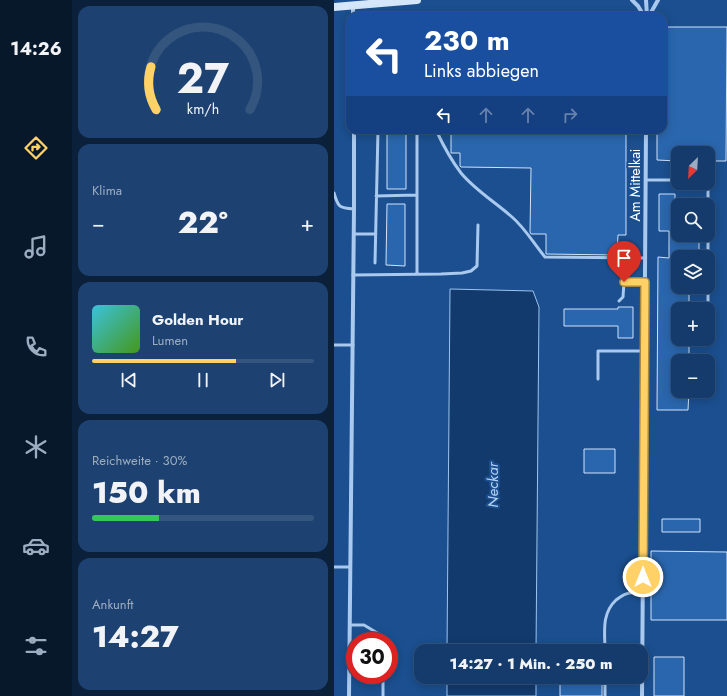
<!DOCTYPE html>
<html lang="de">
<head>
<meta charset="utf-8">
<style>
	:root { --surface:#143b6b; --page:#1d4271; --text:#f1f3f6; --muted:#9dadc1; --line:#33557e; --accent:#ffd166 }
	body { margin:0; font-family:Jost,sans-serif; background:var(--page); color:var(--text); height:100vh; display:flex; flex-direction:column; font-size:15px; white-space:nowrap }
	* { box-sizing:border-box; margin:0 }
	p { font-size:13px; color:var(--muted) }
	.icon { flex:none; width:22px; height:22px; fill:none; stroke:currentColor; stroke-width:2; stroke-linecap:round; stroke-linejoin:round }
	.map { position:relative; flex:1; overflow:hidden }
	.side { display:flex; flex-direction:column; gap:6px; padding:6px; background:#0b203b; width:262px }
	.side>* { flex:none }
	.top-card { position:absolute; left:12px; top:12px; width:321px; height:122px; border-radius:12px; box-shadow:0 2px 10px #0003,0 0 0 1px var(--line); background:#1a4fa0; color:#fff; overflow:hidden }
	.needle { width:26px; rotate:204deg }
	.buttons { position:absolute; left:337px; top:146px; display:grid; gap:8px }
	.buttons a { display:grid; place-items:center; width:44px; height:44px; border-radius:8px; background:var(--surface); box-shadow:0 2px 10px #0003,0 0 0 1px var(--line); font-size:20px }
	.speed { position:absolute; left:12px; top:632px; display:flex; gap:8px; font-size:20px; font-weight:700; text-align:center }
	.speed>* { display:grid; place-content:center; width:52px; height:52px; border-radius:50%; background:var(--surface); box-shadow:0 2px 10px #0003,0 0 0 1px var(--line); line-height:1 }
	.speed .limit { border:6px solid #d22; background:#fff; color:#111 }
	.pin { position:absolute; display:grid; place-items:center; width:34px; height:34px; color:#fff; margin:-41px -17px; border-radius:50% 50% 50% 0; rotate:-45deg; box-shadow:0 0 4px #0007 }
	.pin .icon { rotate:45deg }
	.me { position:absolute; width:44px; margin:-22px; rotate:0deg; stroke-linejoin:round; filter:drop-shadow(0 0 3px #0008) }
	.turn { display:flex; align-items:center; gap:14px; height:84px; padding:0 12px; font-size:18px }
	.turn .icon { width:52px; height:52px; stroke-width:2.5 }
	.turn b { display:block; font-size:28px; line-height:34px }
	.lanes { display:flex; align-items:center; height:38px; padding:0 12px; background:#0003; justify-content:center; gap:20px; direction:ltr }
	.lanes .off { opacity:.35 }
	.big { font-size:30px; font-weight:800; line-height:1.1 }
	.side .card { flex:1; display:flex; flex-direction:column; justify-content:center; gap:6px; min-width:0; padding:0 14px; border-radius:12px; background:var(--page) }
	.side .dial { align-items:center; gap:0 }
	.dial svg { height:104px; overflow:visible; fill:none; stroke:var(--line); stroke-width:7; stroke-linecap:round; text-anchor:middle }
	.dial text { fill:var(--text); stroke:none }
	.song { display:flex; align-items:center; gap:12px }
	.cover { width:48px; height:48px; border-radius:6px; background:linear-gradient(135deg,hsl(190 70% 55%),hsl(100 70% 35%)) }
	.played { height:4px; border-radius:2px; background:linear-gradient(90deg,var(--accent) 65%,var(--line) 65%) }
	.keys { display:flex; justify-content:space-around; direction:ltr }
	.heat { display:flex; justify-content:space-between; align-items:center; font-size:22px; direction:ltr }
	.charge { height:6px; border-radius:3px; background:linear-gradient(90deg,#34c759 30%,var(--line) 0) }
	.trip { position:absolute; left:80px; top:644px; width:234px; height:40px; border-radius:12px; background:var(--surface); box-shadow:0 2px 10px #0003,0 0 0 1px var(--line); font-weight:800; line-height:40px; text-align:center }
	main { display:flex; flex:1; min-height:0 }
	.tab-bar { display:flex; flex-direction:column; width:72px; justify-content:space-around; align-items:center; background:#08182b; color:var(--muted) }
	.tab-bar .icon { width:28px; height:28px }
	.tab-bar .current { color:var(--accent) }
	.tab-bar b { font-size:18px; color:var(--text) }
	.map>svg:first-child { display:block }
	.water { fill:#123a6d; stroke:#9cc4f0 }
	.building { fill:#2a66ad; stroke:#cfe3fa }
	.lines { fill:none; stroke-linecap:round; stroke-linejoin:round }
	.service { stroke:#a9c9ee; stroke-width:3 }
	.minor { stroke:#a9c9ee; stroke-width:4 }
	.secondary { stroke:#d6e6fa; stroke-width:8 }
	.route-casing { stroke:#a68842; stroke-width:10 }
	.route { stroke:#ffd166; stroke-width:7 }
	.labels { text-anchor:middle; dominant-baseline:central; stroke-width:4; stroke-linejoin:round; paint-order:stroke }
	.street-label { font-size:14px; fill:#fff; stroke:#1b4f8f }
	.water-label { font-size:15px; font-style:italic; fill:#b5d3f5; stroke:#1b4f8f }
</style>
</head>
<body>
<main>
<nav class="tab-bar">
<b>14:26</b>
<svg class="icon current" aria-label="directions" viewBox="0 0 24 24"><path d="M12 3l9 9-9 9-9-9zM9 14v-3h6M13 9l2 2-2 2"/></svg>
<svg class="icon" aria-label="music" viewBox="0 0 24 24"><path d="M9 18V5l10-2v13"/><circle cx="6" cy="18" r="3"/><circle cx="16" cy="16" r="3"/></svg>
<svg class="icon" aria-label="phone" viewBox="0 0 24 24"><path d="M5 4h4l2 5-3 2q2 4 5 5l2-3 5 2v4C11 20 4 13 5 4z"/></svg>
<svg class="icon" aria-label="climate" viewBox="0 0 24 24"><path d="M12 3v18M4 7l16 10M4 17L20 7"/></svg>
<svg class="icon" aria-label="car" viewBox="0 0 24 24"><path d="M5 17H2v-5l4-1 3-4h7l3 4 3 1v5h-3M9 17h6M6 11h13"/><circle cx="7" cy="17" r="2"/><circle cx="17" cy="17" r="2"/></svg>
<svg class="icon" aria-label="filters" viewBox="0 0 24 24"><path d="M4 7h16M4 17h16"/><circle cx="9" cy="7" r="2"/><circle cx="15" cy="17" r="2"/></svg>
</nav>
<section class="side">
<div class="card dial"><svg viewBox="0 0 100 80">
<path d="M14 69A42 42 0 1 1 86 69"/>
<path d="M14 69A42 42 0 0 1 10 36" stroke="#ffd166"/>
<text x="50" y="56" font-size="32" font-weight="700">27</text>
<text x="50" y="72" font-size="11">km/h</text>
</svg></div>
<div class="card"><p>Klima</p>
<div class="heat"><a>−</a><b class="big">22°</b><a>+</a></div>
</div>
<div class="card">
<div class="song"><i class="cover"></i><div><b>Golden Hour</b><p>Lumen</p></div></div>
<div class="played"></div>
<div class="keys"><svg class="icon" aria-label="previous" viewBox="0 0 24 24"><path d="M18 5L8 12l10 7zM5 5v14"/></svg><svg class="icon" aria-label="pause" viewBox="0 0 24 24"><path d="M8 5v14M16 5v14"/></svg><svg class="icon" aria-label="next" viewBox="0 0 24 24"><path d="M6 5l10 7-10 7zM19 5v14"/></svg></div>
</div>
<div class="card"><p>Reichweite · 30%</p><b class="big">150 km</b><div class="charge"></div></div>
<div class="card"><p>Ankunft</p><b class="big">14:27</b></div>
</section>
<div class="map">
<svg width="393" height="696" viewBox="0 0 393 696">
	<rect width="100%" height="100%" fill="#1b4f8f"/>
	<!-- water -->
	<path class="water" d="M116,289L199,291L205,307L202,651H113Z
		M113,677H202V696H113Z"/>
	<!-- building -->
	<path class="building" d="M329,27H393L392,161H374V153H344V161L323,160V130H329Z
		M53,130H72V189H53Z
		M117,130H292V235H284L283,255L212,254V234H197L196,232L197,168L127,167L126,166V153H117Z
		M325,194H341V231H344V235H365V257H344V287H355V309H344V339H355V361H344V391H355L354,410H323L324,257L335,258V231H325Z
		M53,204H71V266L52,265Z
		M284,307H299V338H284V326H230V309H284Z
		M250,449H281V473H250Z
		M328,519H366V532H328Z
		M317,551L393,552V620H317Z
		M320,657H350V696H320Z
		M226,679L268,680V696H226Z"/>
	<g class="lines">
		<!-- service -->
		<path class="service" d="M102,130C109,145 117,160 127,173C141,190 161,202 178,217C191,228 200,244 211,257L311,258
			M312,180H344
			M353,183L374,190V234
			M0,193C4,207 5,208 20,209
			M42,196L83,195
			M20,234H42
			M374,257V235
			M41,263L44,130
			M83,274V130
			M19,275L107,274L128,273L137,271L143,266L144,225
			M285,301L289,297L290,282H311
			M374,309V287
			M0,345H19
			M264,379V351H310
			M0,567H16
			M16,625H30L50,637V641
			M271,651C271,633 267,614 282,600C286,597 291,593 296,593C300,592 305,592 309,592
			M49,696V675
			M271,696V677"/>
		<!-- minor -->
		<path class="minor" d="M298,0L304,6L310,16
			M312,0L313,16
			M19,6V16
			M315,16L324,0
			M15,696L20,209V130
			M308,696L312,130"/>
		<!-- secondary -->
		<path class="secondary" d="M0,7L83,0"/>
	</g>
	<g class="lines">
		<!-- route casing -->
		<g class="route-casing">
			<path id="route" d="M290,282H311L309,577"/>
		</g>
		<!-- route -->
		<use href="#route" class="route"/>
	</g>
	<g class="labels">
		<!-- street labels -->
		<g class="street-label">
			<text transform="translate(301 185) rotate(-90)">Am Mittelkai</text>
		</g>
		<!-- water labels -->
		<g class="water-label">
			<text transform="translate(159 485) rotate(-90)">Neckar</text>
		</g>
	</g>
</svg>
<div class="buttons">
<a><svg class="needle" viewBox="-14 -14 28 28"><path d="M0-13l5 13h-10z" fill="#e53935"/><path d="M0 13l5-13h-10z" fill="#9dadc1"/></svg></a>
<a><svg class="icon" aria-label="search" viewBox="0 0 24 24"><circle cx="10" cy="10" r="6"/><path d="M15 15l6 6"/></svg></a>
<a><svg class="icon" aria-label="layers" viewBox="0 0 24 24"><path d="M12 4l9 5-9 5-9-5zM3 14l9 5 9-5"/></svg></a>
<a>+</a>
<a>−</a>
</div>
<div class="speed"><div class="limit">30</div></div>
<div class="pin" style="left:290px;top:282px;background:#d93025"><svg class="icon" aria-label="arrive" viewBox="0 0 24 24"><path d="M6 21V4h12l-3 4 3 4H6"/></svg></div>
<svg class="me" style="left:309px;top:577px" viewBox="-20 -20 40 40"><circle r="17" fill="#ffd166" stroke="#fff" stroke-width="3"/><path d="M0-11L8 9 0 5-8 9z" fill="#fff"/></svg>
<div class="trip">14:27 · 1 Min. · 250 m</div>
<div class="top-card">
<div class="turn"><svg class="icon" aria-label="left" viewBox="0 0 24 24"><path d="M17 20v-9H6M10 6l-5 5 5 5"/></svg><div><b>230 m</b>Links abbiegen</div></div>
<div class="lanes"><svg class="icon" aria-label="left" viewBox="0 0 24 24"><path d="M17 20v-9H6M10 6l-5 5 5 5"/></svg><svg class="icon off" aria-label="ahead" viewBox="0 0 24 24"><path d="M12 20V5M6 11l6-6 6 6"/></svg><svg class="icon off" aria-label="ahead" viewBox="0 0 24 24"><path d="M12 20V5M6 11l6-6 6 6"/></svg><svg class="icon off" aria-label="right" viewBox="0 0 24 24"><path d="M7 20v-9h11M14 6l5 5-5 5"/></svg></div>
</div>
</div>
</main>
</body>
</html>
